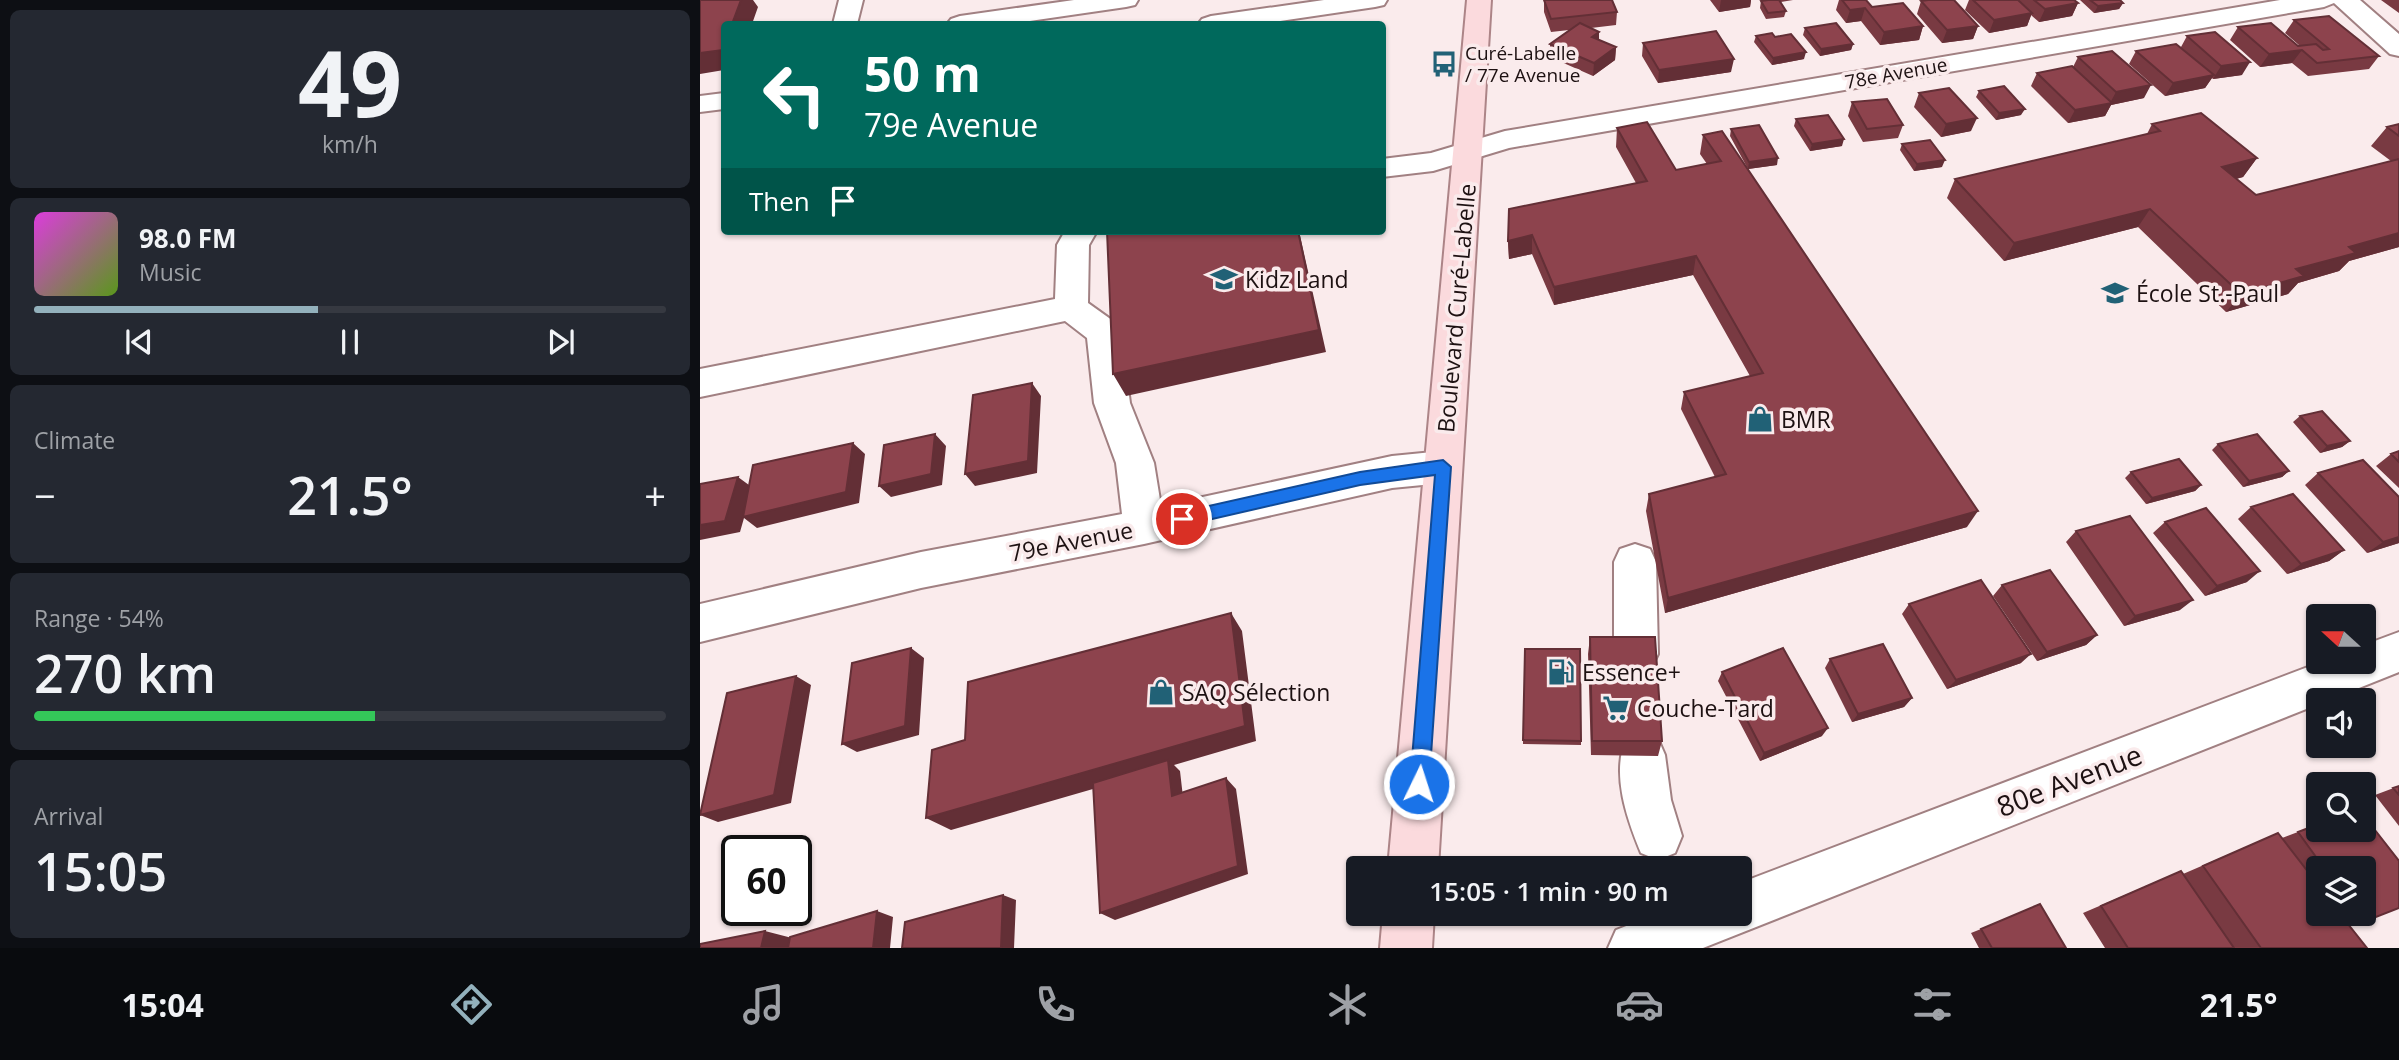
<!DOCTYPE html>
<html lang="en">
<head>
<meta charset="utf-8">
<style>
	:root { --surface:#171b24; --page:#242831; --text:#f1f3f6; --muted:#9ea1a6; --line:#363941; --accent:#93b1bc }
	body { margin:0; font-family:"Open Sans",sans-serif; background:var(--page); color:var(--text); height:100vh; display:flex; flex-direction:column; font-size:26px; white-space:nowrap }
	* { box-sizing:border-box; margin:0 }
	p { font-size:23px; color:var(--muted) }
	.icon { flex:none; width:38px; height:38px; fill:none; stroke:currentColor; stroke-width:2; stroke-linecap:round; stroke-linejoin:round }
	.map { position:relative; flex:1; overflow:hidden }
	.side { display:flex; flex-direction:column; gap:10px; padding:10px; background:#0d0f14; width:700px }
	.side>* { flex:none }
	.guide { position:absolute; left:21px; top:21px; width:665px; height:214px; border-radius:7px; box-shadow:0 2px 5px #0004; background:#00695c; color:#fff; overflow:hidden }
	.needle { width:46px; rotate:291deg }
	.fabs { position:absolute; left:1606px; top:604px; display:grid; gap:14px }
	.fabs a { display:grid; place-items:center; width:70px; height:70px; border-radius:7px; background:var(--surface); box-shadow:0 2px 5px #0004; font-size:35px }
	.speed { position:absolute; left:21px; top:835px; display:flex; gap:14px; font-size:35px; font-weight:700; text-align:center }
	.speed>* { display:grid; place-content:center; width:91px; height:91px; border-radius:50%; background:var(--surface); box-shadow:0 2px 5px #0004; line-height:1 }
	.speed .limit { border:4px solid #111; border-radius:10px; background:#fff; color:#111 }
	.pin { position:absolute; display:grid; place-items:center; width:60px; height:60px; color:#fff; margin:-30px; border:4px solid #fff; border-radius:50%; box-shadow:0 2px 7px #0007 }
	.me { position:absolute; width:77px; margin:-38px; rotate:4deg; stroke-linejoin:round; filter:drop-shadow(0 0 5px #0008) }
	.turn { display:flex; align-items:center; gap:24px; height:147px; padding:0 28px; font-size:32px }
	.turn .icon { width:91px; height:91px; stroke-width:2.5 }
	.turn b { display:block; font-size:49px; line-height:60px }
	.then { display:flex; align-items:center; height:66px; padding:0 28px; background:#0003; gap:14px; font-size:26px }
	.big { font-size:52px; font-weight:600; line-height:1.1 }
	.side .card { flex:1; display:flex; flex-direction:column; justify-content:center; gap:10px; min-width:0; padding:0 24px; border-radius:10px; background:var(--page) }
	.side .dial { align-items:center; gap:0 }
	.dial b { font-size:91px; line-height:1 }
	.song { display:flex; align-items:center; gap:21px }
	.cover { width:84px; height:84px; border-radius:10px; background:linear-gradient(135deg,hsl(300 70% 55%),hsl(90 70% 35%)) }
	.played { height:7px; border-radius:4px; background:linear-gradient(90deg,var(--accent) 45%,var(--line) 45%) }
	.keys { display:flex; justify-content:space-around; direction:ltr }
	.heat { display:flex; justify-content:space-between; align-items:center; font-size:38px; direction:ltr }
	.charge { height:10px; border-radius:5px; background:linear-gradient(90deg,#34c759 54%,var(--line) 0) }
	.trip { position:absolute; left:646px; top:856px; width:406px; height:70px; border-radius:7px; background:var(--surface); box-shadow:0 2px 5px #0004; font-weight:600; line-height:70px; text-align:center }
	.tabs { display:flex; height:112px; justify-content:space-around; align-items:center; background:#090b0e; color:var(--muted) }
	.tabs .icon { width:49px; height:49px }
	.tabs .selected { color:var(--accent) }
	.tabs b { font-size:32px; color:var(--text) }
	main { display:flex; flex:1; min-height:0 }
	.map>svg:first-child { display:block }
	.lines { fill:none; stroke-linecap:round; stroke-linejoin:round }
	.minor-casing { stroke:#a18082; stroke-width:4 }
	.major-casing { stroke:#ac8487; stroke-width:4 }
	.minor { fill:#fff; fill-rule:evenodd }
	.major { fill:#fbdadd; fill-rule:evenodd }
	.wall { fill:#793a42; fill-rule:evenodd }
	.shaded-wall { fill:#632f36 }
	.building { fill:#8d434d; stroke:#632f36; stroke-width:2 }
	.route { fill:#1a73e8; stroke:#114b97; stroke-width:2 }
	.labels { text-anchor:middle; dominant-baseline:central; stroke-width:7; stroke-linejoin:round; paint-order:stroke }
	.far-poi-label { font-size:19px; fill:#1d1112; stroke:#faebec; text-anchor:start }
	.far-street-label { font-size:19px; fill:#1d1112; stroke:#faebec }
	.poi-label { font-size:23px; fill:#1d1112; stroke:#faebec; text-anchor:start }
	.street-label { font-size:23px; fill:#1d1112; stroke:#faebec }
	.near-street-label { font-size:28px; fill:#1d1112; stroke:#faebec }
</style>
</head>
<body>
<main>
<section class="side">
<div class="card dial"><b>49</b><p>km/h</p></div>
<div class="card">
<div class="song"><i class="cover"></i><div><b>98.0 FM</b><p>Music</p></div></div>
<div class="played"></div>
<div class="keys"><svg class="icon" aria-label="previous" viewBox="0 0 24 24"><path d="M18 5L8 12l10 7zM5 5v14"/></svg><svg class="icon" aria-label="pause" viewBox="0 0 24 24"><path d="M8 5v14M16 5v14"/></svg><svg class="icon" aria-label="next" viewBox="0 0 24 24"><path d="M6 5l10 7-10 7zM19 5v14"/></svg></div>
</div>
<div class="card"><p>Climate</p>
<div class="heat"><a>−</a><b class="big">21.5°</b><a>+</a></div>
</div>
<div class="card"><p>Range · 54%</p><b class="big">270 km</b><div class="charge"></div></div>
<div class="card"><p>Arrival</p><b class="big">15:05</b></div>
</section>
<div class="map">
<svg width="1699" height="948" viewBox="0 0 1699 948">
	<rect width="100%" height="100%" fill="#faebec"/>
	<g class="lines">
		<!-- minor casing -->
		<g class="minor-casing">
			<path id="minor" d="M139,0H163L157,24H133Z
				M374,0H438L435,5L426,7L309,24H247L251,19L260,16Z
				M624,0H687L684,5L675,7L559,24H498L502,19L511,16Z
				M1580,0H1660L1699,34V56L1690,54L1634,3L1624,7L809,148L733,171L682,177V159L731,153L805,131Z
				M24,93V109L0,112V96Z
				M365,231H397L389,245L388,303L416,323L421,332L430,403L454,463L461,506L692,456L743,451L757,456L762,467L757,478L743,483L692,488L444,544L221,588L0,642V604L221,552L422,514L416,463L394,403L387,338L365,321L0,397V369L355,299L357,245Z
				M935,544L950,549L956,562L958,654L951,668L936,674L921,668L914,654V562L920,549Z
				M1699,632V672L1629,700H1619V704L1003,948H908L916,930L957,914H1040V883L1621,662H1664V645Z
				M942,732L958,739L965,755L971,800L982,836L975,853L958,860L941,853C927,819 911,774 926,739Z"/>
		</g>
		<!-- major casing -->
		<g class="major-casing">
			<path id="major" d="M767,0H791L738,868H688Z
				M683,914H734L732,948H680Z"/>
		</g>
		<!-- minor -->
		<use href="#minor" class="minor"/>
		<!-- major -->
		<use href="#major" class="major"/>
	</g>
	<!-- wall -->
	<path class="wall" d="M844,0L917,12L916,25L891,28L899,40L916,47L915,60L893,76L850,57V44L869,30L851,32L844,12Z
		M1010,0H1051L1050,7L1019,12Z
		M1063,0H1093L1081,2L1086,11L1084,17L1066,19L1060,8L1061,1Z
		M1139,0H1166L1172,7L1223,26L1219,40L1180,45L1161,21L1146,23L1136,10Z
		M1269,0H1374L1378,3L1372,16L1339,22L1331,15L1327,26L1289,33L1265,10Z
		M1380,0H1420L1423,3L1419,9L1394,13Z
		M1681,0H1699V13Z
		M1221,1L1278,26L1273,39L1242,43L1217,14Z
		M1594,20L1679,56L1669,69L1608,76L1592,63L1560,67L1530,40L1538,27L1598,46H1600L1585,33Z
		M1105,28L1153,44L1151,50L1120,56L1103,35Z
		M1056,36L1075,37L1104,59L1072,65L1054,42Z
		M1487,36L1542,75L1513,79L1512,78L1505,88L1465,96L1429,64L1436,51L1481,47Z
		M943,43L1031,72L958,83L942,56Z
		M1378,57L1444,98L1411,105L1405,116L1368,123L1331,86L1337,73L1373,67Z
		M1279,91L1321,115L1296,120L1276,97Z
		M1219,93L1271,131L1241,137L1214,107Z
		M1152,102L1203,125L1198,138L1163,142L1148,116Z
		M1096,119L1142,146L1110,151L1094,126Z
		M1452,124L1557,158L1543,177L1536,179L1556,195L1691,161L1671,146L1687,127L1699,124V247L1649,261L1639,271L1598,283L1588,294L1526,312L1438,227L1304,261L1247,198L1255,179L1447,134Z
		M917,128L976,170L1007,164L1000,154L1003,135L1267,527L965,613L946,511L949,494L1015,477L981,409L984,392L1050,376L993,275L854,305L832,254L809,259L808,241L936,183L916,147Z
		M1031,129L1077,165L1048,169L1030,136Z
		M1202,144L1242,167L1214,171L1200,150Z
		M1600,416L1650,441L1642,447L1620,453L1593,422Z
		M1518,444L1589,471L1582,477L1543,487L1512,450Z
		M1699,451V488L1676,466L1691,454Z
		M1431,472L1501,485L1495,491L1446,504L1425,478Z
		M1618,473L1699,497V543L1667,553L1605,485Z
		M1551,507L1644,550L1629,561L1587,574L1538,519Z
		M1465,522L1547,582L1505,596L1453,533Z
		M1376,531L1480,610L1424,626L1366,542Z
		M1302,585L1397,635L1386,645L1337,661L1293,596Z
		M1209,604L1321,663L1247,689L1202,614Z
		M890,637L962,741L958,756L891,755L888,654Z
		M1130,659L1212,698L1204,707L1152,722L1125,668Z
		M1022,672L1122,736L1060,761L1018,681Z
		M823,740L881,741V745L823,744Z
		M1699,786V826L1675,795Z
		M1664,816L1699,861V908L1663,922L1650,926L1667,948H1405L1383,913L1481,871L1483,874L1578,833L1582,838L1619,824V830H1664ZM1619,868H1664V914H1619Z
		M1281,929L1366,948H1279L1271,933Z"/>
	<!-- shaded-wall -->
	<path class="shaded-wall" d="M41,0H53L58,7L52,24H32Z
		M1021,0H1051L1050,7L1019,12Z
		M1378,3L1372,16L1339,22L1345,9Z
		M1423,3L1419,9L1394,13L1398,6Z
		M1165,8L1161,21L1146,23L1150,10Z
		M1332,13L1327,26L1289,33L1294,20Z
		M1223,26L1219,40L1180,45L1184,32Z
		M1278,26L1273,39L1242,43L1247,30Z
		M899,32V45L892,37Z
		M1153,44L1151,50L1120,56L1121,49Z
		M24,45V70L0,74V53Z
		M916,47L915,60L893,76L894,63Z
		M1602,50L1592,63L1560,67L1569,54Z
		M1106,52L1104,59L1072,65L1073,58Z
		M1034,59L1031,72L958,83L959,70Z
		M1550,62L1542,75L1513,79L1521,66Z
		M1514,75L1505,88L1465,96L1473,83Z
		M1451,85L1444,98L1411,105L1405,116L1368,123L1375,110L1410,103L1416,92Z
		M1325,109L1321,115L1296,120L1299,113Z
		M1277,118L1271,131L1241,137L1246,124Z
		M1144,139L1142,146L1110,151L1112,144Z
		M1078,158L1077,165L1048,169L1049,162Z
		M1557,158L1543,177L1509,186L1522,167Z
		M1245,160L1242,167L1214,171L1217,164Z
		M1450,209L1438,227L1304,261L1314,243Z
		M598,231H599L626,352L426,396L413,374Z
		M1699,233V247L1649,261L1639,271L1598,283L1588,294L1526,312L1541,294L1649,247Z
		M832,235V254L809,259L808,241Z
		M996,256L993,275L854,305V287Z
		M332,383L341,396L337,473L275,486L265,474Z
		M235,434L246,446L242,485L191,497L179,486Z
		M1650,441L1642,447L1620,453L1627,446Z
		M153,443L165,454L159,503L57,528L44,518L40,532L0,540V525L38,477L53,488Z
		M1589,471L1582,477L1543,487L1549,481Z
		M1501,485L1495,491L1446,504L1452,498Z
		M1278,511L1267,527L965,613L968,598Z
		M1699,537V543L1667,553L1683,542Z
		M1644,550L1629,561L1587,574L1601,564Z
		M1560,571L1547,582L1505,596L1517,586Z
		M1493,600L1480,610L1424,626L1435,616Z
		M531,613L542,631L556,741L474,765L480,771L484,806L472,796L469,767L251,830L226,818Z
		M1397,635L1386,645L1337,661L1347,652Z
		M211,648L224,658L219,735L157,752L142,744Z
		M1331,654L1321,663L1247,689L1256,680Z
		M96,676L111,685L91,803L18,822L0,815Z
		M1212,698L1204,707L1152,722L1158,714Z
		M1128,728L1122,736L1060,761L1064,753Z
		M526,778L536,789L548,874L415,920L400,913Z
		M303,895L316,900L314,948H301Z
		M177,911L193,917L190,948H173Z
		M65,931L92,938L89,948H61Z"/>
	<!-- building -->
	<path class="building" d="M0,0H41L32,24H24V45L23,50L0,53Z
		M844,0H912L917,12L851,19Z
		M1068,0H1079L1086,11L1068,13L1061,1Z
		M1142,0H1166L1172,7L1203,3L1223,26L1184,32L1165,8L1150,10Z
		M1228,0H1254L1278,26L1247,30L1221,1Z
		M1273,0H1318L1332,13L1294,20Z
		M1334,0H1374L1378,3L1345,9Z
		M1390,0H1420L1423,3L1398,6Z
		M1629,16L1679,56L1617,63L1602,50L1569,54L1538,27L1571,23L1598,46L1616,44L1623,50L1629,49L1594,20Z
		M880,23L899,32L892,37L916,47L894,63L850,44Z
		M1136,23L1153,44L1121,49L1105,28Z
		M1016,31L1034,59L959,70L943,43Z
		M1515,32L1550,62L1521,66L1487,36Z
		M1072,33L1075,37L1091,34L1106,52L1073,58L1056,36Z
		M1476,44L1514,75L1473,83L1436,51Z
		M1412,51L1451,85L1416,92L1378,57Z
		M1372,66L1412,103L1375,110L1337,73Z
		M1304,86L1325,109L1299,113L1279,91Z
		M1249,88L1277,118L1246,124L1219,93Z
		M1187,99L1203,125L1167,129L1152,102Z
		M1501,113L1557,158L1522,167L1556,195L1699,159V233L1649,247L1656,253L1596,269L1604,276L1541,294L1450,209L1314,243L1255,179L1460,131L1452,124Z
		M1128,115L1144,139L1112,144L1096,119Z
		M947,122L976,170L1021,161L1003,135L1022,131L1278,511L968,598L949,494L1026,474L984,392L1063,373L996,256L854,287L832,235L808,241L809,209L947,181L917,128Z
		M1699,124V136L1687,127Z
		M1059,125L1078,158L1049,162L1031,129Z
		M1230,140L1245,160L1217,164L1202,144Z
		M407,231H598L619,330L413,374Z
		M332,383L328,461L265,474L273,395Z
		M1622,411L1650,441L1627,446L1600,416Z
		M235,434L231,474L179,486L184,445Z
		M1557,434L1589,471L1549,481L1518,444Z
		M153,443L146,492L43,517L53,465Z
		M1699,451V462L1691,454Z
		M1479,459L1501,485L1452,498L1431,472Z
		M1663,460L1699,497V537L1683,542L1618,473Z
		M38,477L25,521L0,525V484Z
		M1593,494L1644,550L1601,564L1551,507Z
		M1506,508L1560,571L1517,586L1465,522Z
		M1430,516L1493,600L1435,616L1376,531Z
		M1350,570L1397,635L1347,652L1302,585Z
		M1281,580L1331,654L1256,680L1209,604Z
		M531,613L545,726L226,818L232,750L265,740L268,682Z
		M890,637H955L962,741H892Z
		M1183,644L1212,698L1158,714L1130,659Z
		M211,648L205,726L142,744L152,663Z
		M1083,648L1128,728L1064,753L1022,672Z
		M825,649H880L881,741L823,740Z
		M96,676L74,795L0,815L27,693Z
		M468,760L472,796L526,778L538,866L400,913L393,783Z
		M1699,786V795L1693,788Z
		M1664,816L1699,861V908L1663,922L1657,914H1664V868H1624L1598,832L1619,824V830H1664Z
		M1578,833L1619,886V914H1640L1667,948H1561L1503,866Z
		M1481,871L1534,948H1428L1401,906Z
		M303,895L301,948H202L205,922Z
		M1340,904L1366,948H1292L1281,929Z
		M177,911L173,948H88L90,937Z
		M65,931L61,948H0V944Z"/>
	<!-- route -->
	<path class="route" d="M743,460L751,467L729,784L726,791L719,793L712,791L710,784L735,475L660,485L482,526L474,519L482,512L660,472Z"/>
	<!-- icons -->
	<defs>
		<g id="bus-bare" transform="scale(2.1)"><path d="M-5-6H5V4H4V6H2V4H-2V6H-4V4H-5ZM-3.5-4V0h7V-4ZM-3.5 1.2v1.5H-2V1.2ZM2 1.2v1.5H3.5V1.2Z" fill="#216176" stroke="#faebec" stroke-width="2.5" paint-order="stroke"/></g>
		<g id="school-bare" transform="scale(2.1)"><path d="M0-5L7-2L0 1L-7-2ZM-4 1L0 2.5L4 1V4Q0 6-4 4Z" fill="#216176" stroke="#faebec" stroke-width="2.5" paint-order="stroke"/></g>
		<g id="shop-bare" transform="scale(2.1)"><path d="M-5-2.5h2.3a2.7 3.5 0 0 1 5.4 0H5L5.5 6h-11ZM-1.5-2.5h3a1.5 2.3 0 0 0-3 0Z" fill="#216176" stroke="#faebec" stroke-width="2.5" paint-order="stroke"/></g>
		<g id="fuel-bare" transform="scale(2.1)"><path d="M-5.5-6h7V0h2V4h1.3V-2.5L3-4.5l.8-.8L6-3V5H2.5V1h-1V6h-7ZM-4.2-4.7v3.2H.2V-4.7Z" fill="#216176" stroke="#faebec" stroke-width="2.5" paint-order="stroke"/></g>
		<g id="supermarket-bare" transform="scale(2.1)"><path d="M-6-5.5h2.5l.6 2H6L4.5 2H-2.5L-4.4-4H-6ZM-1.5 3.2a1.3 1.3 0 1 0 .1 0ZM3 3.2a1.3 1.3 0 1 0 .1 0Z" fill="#216176" stroke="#faebec" stroke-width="2.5" paint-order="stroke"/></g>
	</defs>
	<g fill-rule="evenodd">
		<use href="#bus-bare" x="744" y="64"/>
		<use href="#school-bare" x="524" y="279"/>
		<use href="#school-bare" x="1415" y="293"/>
		<use href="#shop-bare" x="1060" y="419"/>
		<use href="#fuel-bare" x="861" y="672"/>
		<use href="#shop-bare" x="461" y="692"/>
		<use href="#supermarket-bare" x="916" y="708"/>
	</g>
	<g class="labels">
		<!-- far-poi labels -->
		<g class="far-poi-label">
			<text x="765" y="53">Curé-Labelle<tspan x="765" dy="22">/ 77e Avenue</tspan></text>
		</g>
		<!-- far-street labels -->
		<g class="far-street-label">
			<text transform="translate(1196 73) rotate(-10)">78e Avenue</text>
		</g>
		<!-- poi labels -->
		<g class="poi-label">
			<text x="545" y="279">Kidz Land</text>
			<text x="1436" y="293">École St.-Paul</text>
			<text x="1081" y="419">BMR</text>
			<text x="882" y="672">Essence+</text>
			<text x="482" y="692">SAQ Sélection</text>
			<text x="937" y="708">Couche-Tard</text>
		</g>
		<!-- street labels -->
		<g class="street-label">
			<text transform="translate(756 308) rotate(-85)">Boulevard Curé-Labelle</text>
			<text transform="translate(371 541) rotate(-11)">79e Avenue</text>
		</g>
		<!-- near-street labels -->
		<g class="near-street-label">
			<text transform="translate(1369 780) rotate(-21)">80e Avenue</text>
		</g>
	</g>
</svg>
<div class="fabs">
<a><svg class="needle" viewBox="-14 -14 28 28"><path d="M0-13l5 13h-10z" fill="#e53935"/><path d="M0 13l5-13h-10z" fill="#9ea1a6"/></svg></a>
<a><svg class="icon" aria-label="sound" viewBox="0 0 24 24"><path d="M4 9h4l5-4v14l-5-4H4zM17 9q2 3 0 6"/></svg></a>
<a><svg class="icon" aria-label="search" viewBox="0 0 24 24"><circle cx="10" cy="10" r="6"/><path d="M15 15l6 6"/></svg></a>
<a><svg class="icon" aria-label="layers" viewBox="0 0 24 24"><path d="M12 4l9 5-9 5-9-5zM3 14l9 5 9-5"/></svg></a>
</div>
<div class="speed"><div class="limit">60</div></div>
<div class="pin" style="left:482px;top:519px;background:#d93025"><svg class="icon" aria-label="arrive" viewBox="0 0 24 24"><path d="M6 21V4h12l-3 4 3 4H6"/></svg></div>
<svg class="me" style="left:719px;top:784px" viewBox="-20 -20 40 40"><circle r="17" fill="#1a73e8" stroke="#fff" stroke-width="3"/><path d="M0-11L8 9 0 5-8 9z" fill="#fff"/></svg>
<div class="trip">15:05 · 1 min · 90 m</div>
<div class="guide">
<div class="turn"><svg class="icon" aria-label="left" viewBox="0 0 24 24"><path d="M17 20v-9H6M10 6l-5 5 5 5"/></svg><div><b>50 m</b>79e Avenue</div></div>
<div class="then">Then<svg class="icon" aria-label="arrive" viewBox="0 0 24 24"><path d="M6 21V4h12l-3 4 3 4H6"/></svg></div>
</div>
</div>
</main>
<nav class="tabs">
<b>15:04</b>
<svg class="icon selected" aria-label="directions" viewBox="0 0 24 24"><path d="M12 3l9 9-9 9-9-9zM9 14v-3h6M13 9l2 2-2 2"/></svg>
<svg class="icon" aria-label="music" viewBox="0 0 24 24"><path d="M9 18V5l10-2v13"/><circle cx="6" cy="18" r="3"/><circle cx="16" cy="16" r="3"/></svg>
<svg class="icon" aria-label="phone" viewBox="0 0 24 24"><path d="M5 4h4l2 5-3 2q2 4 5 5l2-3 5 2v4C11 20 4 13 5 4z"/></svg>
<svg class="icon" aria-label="climate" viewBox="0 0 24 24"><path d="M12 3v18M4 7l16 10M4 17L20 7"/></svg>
<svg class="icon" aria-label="car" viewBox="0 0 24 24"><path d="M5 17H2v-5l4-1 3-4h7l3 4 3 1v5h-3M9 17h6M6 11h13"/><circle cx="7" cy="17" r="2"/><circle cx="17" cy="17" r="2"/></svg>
<svg class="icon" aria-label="filters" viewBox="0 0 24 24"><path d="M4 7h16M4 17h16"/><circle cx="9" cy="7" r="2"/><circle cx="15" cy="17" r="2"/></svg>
<b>21.5°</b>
</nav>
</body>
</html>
